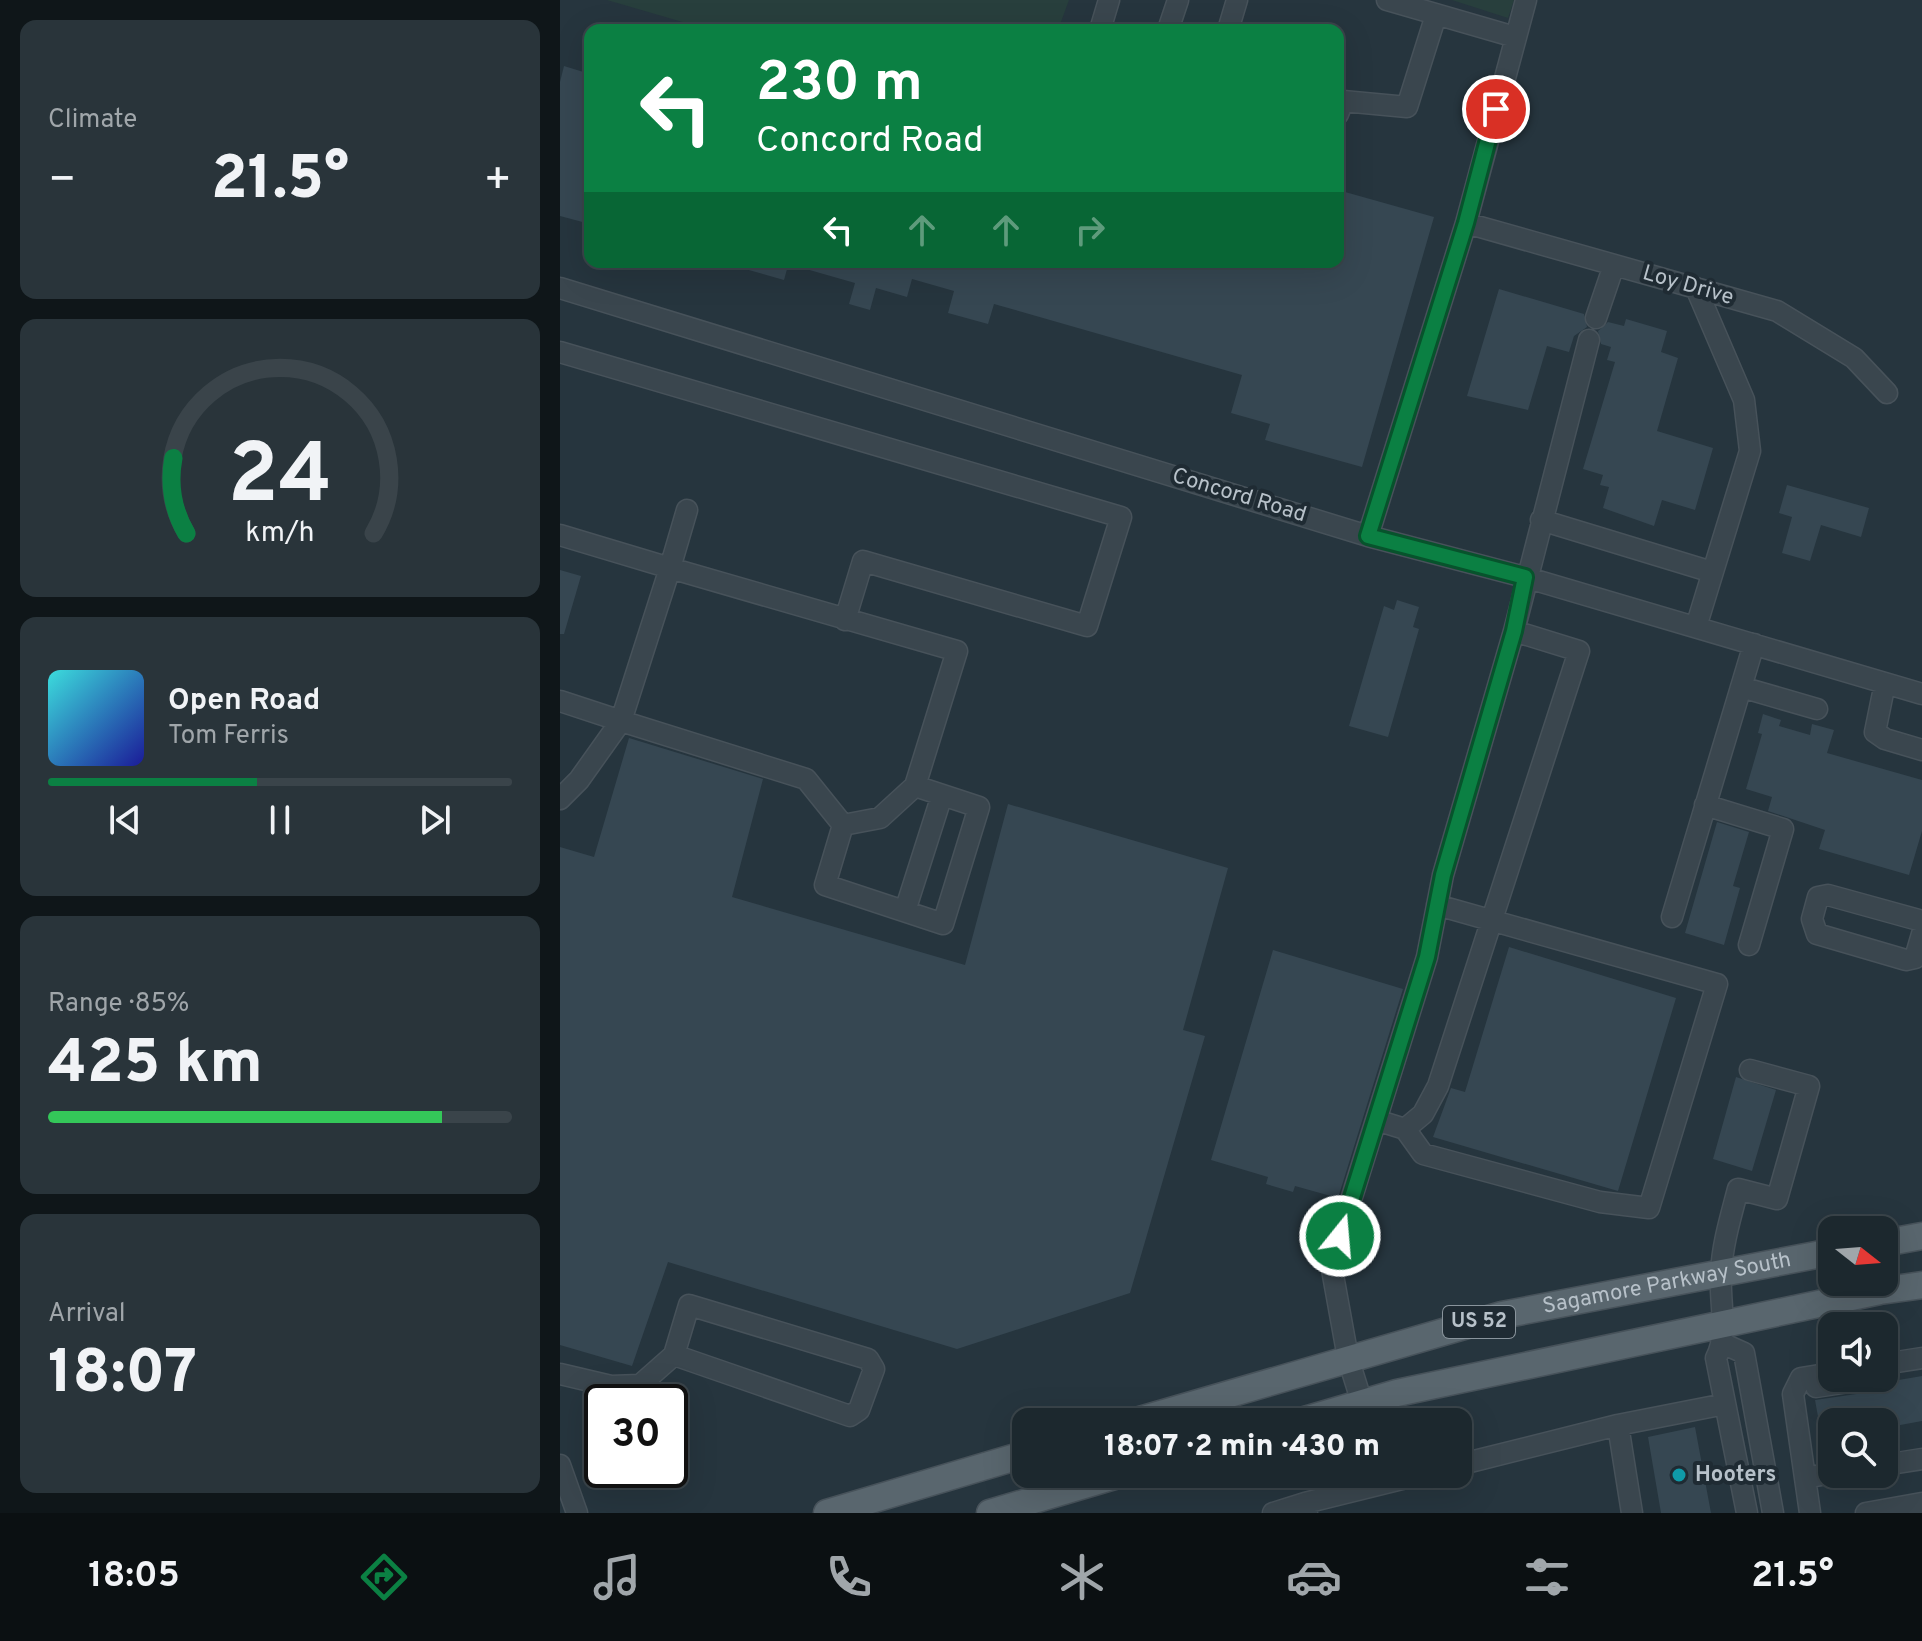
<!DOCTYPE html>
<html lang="en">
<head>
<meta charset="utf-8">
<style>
	:root { --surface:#1c282e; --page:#29343a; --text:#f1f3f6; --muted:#a0a6aa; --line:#3a444a; --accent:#0b8043 }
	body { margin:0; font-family:Overpass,sans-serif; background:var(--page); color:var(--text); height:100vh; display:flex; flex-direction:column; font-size:30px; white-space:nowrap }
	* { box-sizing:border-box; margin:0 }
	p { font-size:26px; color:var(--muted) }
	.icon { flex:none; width:44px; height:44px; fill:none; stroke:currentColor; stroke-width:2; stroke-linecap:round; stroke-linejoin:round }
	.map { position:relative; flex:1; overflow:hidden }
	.drawer { display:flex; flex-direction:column; gap:20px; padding:20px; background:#0f1619; width:560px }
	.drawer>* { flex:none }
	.hud { position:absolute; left:24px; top:24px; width:760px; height:244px; border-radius:16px; box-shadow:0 8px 32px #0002,0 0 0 2px var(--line); background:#0b8043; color:#fff; overflow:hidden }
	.needle { width:52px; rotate:107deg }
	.buttons { position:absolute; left:1258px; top:1216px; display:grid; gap:16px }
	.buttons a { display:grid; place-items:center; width:80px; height:80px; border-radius:16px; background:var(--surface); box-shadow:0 8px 32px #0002,0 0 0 2px var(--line); font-size:40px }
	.speed { position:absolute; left:24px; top:1384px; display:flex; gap:16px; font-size:40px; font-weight:700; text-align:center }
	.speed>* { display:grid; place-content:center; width:104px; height:104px; border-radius:50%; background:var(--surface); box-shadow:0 8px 32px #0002,0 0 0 2px var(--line); line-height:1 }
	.speed .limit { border:4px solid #111; border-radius:12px; background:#fff; color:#111 }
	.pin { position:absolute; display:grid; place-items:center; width:68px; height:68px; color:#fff; margin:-34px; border:4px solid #fff; border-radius:50%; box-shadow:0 2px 8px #0007 }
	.me { position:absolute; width:88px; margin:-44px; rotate:17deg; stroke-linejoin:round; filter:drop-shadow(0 0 6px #0008) }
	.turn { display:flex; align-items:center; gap:28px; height:168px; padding:0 40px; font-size:36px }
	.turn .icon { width:104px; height:104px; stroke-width:2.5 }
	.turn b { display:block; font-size:56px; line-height:68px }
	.lanes { display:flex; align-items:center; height:76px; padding:0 40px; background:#0003; justify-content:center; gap:40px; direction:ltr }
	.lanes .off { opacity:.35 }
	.big { font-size:60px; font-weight:800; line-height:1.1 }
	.drawer .tile { flex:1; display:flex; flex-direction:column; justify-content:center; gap:12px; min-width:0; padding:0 28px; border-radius:16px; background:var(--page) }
	.drawer .dial { align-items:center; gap:0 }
	.dial svg { height:208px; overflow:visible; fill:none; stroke:var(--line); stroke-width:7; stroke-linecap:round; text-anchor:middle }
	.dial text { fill:var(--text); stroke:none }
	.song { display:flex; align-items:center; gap:24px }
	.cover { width:96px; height:96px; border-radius:12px; background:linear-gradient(135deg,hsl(180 70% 55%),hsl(240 70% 35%)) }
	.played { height:8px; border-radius:4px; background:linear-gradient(90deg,var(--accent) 45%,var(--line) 45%) }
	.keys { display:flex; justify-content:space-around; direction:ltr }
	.heat { display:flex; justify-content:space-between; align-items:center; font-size:44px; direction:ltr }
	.charge { height:12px; border-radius:6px; background:linear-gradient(90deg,#34c759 85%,var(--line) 0) }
	.trip { position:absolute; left:452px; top:1408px; width:460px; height:80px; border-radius:16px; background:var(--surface); box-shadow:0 8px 32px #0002,0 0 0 2px var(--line); font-weight:800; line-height:80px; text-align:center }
	.menu { display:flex; height:128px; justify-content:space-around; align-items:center; background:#0b1012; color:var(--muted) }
	.menu .icon { width:56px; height:56px }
	.menu .active { color:var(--accent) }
	.menu b { font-size:36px; color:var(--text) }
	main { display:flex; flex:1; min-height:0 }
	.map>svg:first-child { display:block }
	.green { fill:#283f3d }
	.building { fill:#364752 }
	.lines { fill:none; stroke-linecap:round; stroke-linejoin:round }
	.minor-casing { stroke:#47525a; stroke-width:23 }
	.major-casing { stroke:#47525a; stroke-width:29 }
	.minor { stroke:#3a464e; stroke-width:20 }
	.major { stroke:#59666e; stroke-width:26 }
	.route-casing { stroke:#07532c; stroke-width:20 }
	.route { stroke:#0b8043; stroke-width:14 }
	.culture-dot { fill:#0f9aa8; stroke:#1f2b33; stroke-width:3 }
	.labels { text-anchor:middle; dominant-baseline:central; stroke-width:8; stroke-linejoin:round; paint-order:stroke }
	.shield { fill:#1f2b33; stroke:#89949c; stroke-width:2 }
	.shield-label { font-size:20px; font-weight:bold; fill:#b7c1c9 }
	.street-label { font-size:22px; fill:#b7c1c9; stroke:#1f2b33 }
	.poi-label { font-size:22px; font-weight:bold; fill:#b7c1c9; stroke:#1f2b33; text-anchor:start }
</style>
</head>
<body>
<main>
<section class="drawer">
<div class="tile"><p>Climate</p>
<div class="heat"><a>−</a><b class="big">21.5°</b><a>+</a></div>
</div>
<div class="tile dial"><svg viewBox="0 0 100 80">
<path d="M14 69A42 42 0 1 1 86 69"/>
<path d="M14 69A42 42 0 0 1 9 40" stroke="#0b8043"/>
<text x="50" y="56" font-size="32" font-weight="700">24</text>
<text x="50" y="72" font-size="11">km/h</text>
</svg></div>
<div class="tile">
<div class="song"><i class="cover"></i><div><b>Open Road</b><p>Tom Ferris</p></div></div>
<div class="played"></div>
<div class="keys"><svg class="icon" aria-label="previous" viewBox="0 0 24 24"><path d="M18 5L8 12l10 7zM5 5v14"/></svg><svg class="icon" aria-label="pause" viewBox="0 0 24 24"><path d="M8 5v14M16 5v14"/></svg><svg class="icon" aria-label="next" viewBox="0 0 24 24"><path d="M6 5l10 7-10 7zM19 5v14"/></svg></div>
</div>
<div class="tile"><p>Range · 85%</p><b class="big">425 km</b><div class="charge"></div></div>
<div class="tile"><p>Arrival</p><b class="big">18:07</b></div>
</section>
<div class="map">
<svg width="1362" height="1513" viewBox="0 0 1362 1513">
	<rect width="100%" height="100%" fill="#26353e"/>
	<!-- green -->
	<path class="green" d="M47,0H509L498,30L431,23L428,30H150Z
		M892,0H954L948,18Z"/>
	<!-- building -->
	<path class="building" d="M4,66L30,74V224L0,216V82Z
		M778,190L874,217L802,467L705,440L710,424L671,413L682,375L434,304L428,324L388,313L394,291L352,279L347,297L316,288L310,310L289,304L295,283L239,267L240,262H778Z
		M179,262H229L224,280L178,267Z
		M939,289L1024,314L1027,327L1014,336L1009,352L987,346L968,410L907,396Z
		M1066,319L1107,331L1101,352L1118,358L1097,431L1153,448L1135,510L1102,500L1094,526L1043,508L1049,487L1040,485L1043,475L1023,469L1055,362L1047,360L1051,347L1041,344L1038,331L1048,322L1064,326Z
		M1227,485L1309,508L1301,537L1261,525L1250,561L1222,553L1232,517L1219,513Z
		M0,570L21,576L4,634H0Z
		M837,600L859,607L853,627L859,629L828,737L789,726L824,606L834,610Z
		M1203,714L1221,720L1219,726L1250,735L1252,724L1274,730L1267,753L1362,780V831L1349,875L1259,849L1265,830L1208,811L1212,797L1186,789L1202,734L1198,733Z
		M69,738L203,779L172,897L405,965L448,804L668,868L623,1030L645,1036L570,1293L397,1349L108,1262L72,1366L0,1345V847L34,857Z
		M1157,822L1189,832L1173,886L1180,888L1164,945L1125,933Z
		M949,947L1116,998L1058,1191L873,1137L891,1088L905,1092Z
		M713,950L843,989L778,1198L735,1186L733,1192L706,1184L708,1177L651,1160Z
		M1176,1077L1216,1090L1192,1171L1153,1159Z
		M1362,1376V1421L1324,1428V1422H1259L1255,1400L1317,1391L1327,1382Z
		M1135,1427L1151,1513H1101L1088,1437Z"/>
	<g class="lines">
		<!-- minor casing -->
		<g class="minor-casing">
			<path id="minor" d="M827,0L955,37
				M540,30L549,0
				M608,30L618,0
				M668,30L677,0
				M778,114L783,101L847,107L876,15
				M906,223L1217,311L1294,358L1327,393
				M0,288L808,536L965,577L1362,694
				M1036,318L1054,265
				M0,352L561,517L527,626L303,561L285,620
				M981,520L1152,572
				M0,535L110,568L127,510
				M808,536L906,223L966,0
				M1136,627L1190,451L1184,400L1136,288
				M1325,683L1315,732L1325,739L1362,750
				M1181,687L1257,709
				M0,701L61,721L19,780L0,799
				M1145,805L1223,829L1189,945
				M283,825L320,818L355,786L419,807L383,924L265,885L283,825L246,779L61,721L110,568L397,651L355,786
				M345,911L382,795
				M1112,917L1194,644
				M1362,921L1268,895L1258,897L1252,919L1257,934L1346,960L1355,958L1362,934
				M816,1120L845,1129L863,1154L1040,1202L1089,1208L1157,984L877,905
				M845,1129L863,1114L878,1086L1019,651L954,631
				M1164,1344L1184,1353L1213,1513
				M1324,1364L1362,1358
				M0,1374L51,1386L80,1385L114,1355L129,1305L308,1359L314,1369L299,1410L290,1416L114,1355
				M1256,1387L1315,1378
				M802,1403L788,1358L771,1264L867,957L883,875L954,631L1029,340
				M1058,1425L1072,1513
				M0,1465L17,1513
				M898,1465L1058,1425L1165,1404
				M1324,1465L1362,1459
				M1245,1478L1272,1473
				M713,1513L745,1503
				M747,1513L745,1503L862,1474
				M1187,1513L1156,1358C1169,1334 1159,1302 1161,1274C1162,1245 1171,1216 1178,1189L1217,1199L1249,1086L1190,1070
				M1250,1513L1233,1394L1241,1378L1272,1373
				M1306,1513L1362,1503"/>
		</g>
		<!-- major casing -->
		<g class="major-casing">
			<g id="major">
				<path d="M1324,1243L1362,1236"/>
				<path id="s1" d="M573,1422L942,1315L1272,1252"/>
				<path d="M738,1422L837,1393L1320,1291L1362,1285"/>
				<path d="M267,1513L466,1454"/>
				<path d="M430,1513L561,1474"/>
			</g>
		</g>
		<!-- minor -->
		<use href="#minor" class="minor"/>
		<!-- major -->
		<use href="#major" class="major"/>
	</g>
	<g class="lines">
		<!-- route casing -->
		<g class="route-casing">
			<path id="route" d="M780,1236L867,957L883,875L954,631L965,577L808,536L906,223L936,109"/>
		</g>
		<!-- route -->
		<use href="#route" class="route"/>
	</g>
	<!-- markers -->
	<circle class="culture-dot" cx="1119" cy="1475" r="8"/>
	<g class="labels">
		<!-- shield labels -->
		<rect class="shield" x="883" y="1306" width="72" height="32" rx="6"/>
		<g class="shield-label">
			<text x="919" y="1322">US 52</text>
		</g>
		<!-- street labels -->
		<g class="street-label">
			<text transform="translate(1128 286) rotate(16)">Loy Drive</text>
			<text transform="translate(679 496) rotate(17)">Concord Road</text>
			<text stroke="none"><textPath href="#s1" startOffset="552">Sagamore Parkway South</textPath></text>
		</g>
		<!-- poi labels -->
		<g class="poi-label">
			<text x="1135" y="1475">Hooters</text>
		</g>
	</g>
</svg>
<div class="buttons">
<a><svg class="needle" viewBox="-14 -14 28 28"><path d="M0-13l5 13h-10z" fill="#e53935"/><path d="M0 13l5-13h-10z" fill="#a0a6aa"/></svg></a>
<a><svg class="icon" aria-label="sound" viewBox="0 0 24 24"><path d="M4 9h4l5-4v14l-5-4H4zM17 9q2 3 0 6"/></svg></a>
<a><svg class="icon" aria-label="search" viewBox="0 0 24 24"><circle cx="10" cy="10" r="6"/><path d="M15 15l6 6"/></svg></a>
</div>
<div class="speed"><div class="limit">30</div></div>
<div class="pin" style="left:936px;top:109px;background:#d93025"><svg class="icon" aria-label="arrive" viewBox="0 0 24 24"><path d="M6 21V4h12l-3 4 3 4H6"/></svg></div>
<svg class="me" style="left:780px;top:1236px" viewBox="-20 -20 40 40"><circle r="17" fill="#0b8043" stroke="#fff" stroke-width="3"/><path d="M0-11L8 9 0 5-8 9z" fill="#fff"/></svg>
<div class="trip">18:07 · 2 min · 430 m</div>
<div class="hud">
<div class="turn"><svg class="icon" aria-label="left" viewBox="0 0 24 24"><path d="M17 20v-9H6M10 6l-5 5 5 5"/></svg><div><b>230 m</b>Concord Road</div></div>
<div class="lanes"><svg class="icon" aria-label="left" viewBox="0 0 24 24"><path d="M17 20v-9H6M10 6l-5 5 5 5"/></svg><svg class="icon off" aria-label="ahead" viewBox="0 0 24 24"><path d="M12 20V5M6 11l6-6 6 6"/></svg><svg class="icon off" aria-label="ahead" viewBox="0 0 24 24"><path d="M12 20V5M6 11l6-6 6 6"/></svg><svg class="icon off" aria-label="right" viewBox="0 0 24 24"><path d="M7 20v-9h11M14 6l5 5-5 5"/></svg></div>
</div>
</div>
</main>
<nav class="menu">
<b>18:05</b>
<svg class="icon active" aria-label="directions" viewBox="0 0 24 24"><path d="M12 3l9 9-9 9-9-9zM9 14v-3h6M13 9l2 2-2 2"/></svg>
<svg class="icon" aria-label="music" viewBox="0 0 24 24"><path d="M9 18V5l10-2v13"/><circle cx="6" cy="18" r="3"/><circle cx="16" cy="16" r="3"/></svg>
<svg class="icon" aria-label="phone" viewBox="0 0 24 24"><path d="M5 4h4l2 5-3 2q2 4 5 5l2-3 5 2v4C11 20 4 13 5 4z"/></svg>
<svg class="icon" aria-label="climate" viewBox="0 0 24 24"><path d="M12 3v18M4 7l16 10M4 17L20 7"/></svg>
<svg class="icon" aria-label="car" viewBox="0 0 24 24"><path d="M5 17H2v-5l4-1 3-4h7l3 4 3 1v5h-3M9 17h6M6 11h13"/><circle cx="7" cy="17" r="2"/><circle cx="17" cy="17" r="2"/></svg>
<svg class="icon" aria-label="filters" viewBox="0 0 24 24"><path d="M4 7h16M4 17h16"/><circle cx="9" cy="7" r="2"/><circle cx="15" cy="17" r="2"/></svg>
<b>21.5°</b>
</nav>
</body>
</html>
